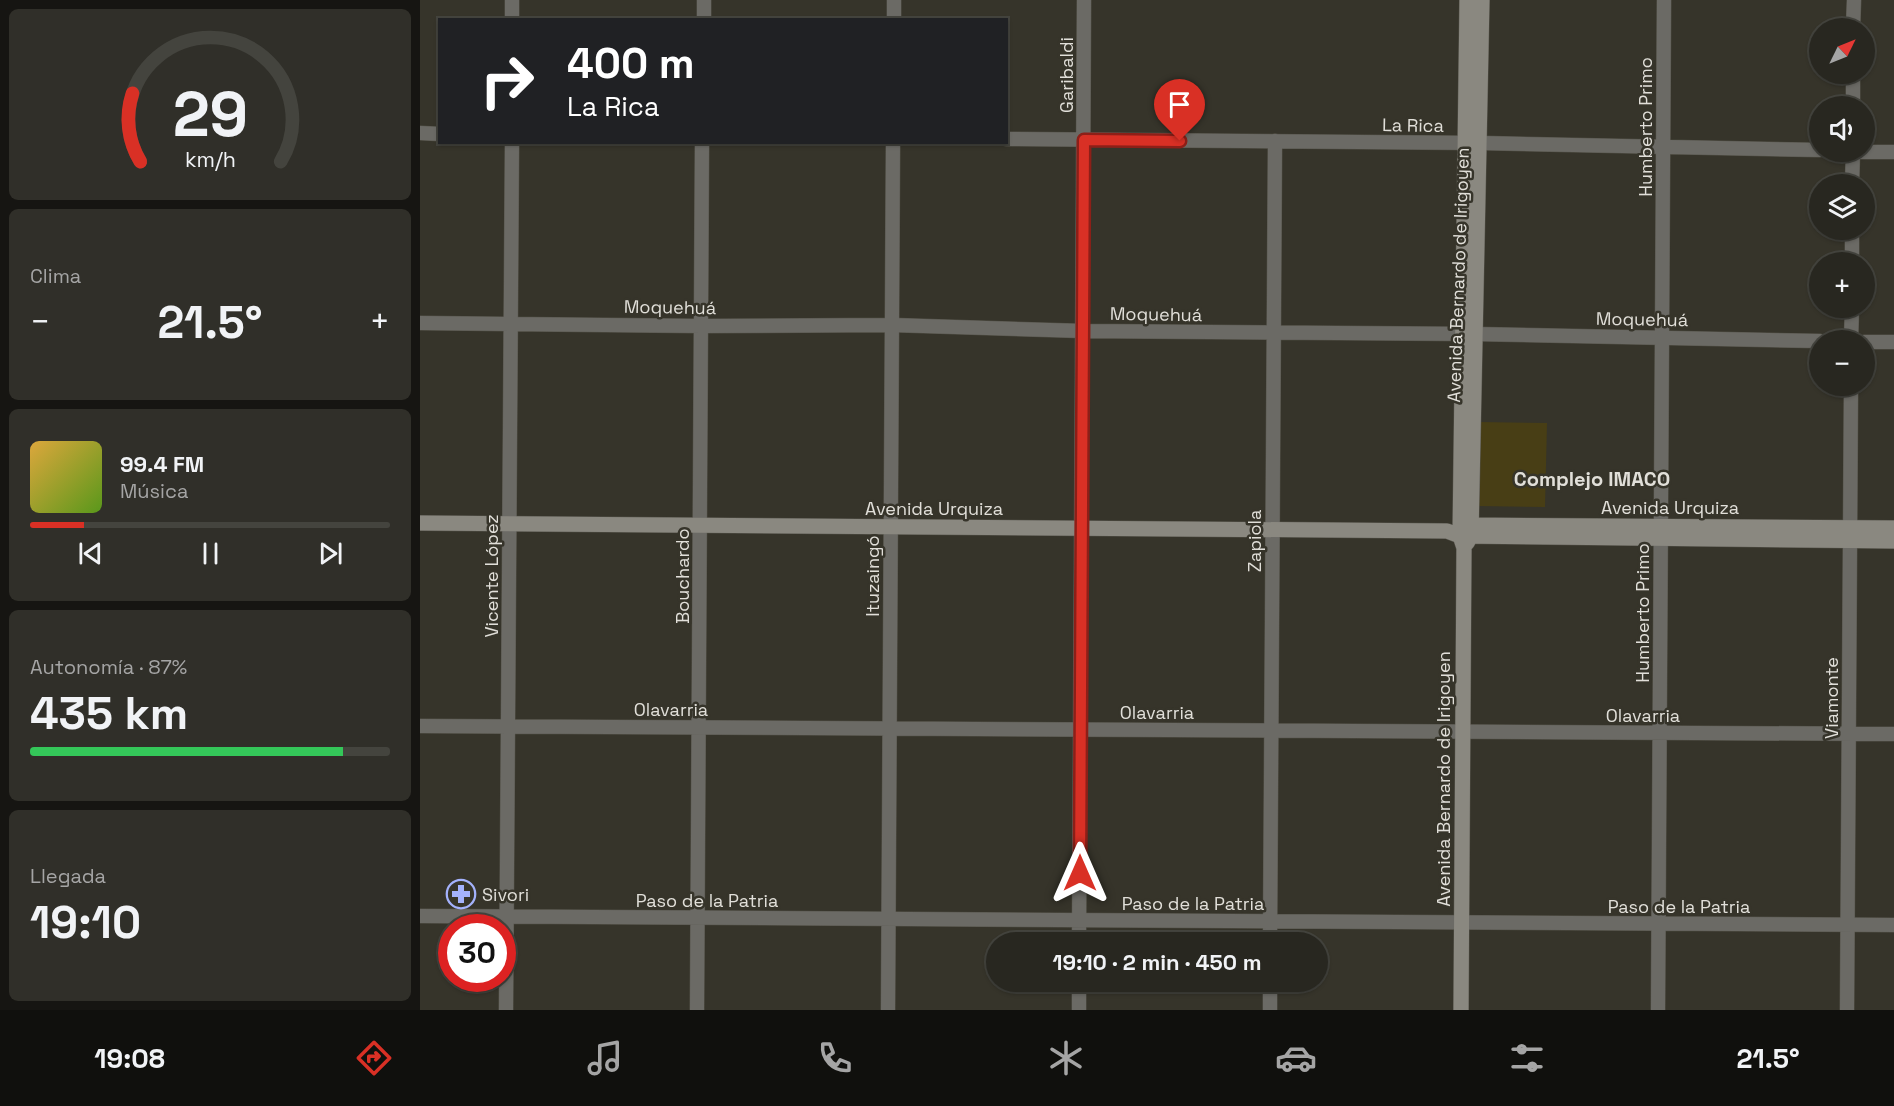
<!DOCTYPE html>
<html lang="es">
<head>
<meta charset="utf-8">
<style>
	:root { --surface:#282720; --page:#302f29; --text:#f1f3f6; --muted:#a5a5a5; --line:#44443e; --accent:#d93025 }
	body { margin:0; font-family:"Space Grotesk",sans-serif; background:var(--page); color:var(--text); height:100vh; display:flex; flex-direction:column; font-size:22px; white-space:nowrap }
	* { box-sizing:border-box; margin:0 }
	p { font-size:20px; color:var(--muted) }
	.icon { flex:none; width:33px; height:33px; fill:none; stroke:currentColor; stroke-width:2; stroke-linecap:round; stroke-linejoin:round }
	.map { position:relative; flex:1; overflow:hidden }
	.sheet { display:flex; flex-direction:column; gap:9px; padding:9px; background:#161512; width:420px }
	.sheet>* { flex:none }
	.banner { position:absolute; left:18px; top:18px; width:570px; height:126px; border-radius:0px; box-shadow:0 2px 4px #0004,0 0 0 2px var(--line); background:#202124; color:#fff; overflow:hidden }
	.needle { width:39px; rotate:47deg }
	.fabs { position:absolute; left:1389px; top:18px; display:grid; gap:12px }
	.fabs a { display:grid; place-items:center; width:66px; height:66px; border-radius:50%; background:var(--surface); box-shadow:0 2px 4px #0004,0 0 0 2px var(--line); font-size:30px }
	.speed { position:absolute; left:18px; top:914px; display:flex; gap:12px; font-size:30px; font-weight:700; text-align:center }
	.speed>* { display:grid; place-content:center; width:78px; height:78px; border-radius:50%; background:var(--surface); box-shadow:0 2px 4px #0004,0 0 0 2px var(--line); line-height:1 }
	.speed .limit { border:9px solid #d22; background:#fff; color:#111 }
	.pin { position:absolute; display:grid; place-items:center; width:51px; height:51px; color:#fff; margin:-62px -26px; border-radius:50% 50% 50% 0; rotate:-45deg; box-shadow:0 0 6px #0007 }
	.pin .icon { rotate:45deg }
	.me { position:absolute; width:66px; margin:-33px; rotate:0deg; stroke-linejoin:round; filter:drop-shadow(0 0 4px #0008) }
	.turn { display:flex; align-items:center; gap:21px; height:126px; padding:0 30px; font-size:27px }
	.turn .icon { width:78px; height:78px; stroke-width:2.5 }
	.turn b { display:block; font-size:42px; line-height:51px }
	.big { font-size:45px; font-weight:700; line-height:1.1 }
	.sheet .widget { flex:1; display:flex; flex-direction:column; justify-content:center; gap:9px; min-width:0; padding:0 21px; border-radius:9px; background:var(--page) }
	.sheet .dial { align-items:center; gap:0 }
	.dial svg { height:156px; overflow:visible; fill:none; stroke:var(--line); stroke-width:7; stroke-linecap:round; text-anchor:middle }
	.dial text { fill:var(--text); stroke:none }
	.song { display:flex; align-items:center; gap:18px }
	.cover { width:72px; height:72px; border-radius:9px; background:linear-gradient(135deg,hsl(40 70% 55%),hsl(90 70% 35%)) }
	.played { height:6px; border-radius:3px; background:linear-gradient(90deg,var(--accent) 15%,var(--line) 15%) }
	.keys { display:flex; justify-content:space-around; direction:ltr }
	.heat { display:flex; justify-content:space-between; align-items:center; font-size:33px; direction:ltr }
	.charge { height:9px; border-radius:4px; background:linear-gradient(90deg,#34c759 87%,var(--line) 0) }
	.trip { position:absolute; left:566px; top:932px; width:342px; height:60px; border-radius:30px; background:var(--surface); box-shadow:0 2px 4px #0004,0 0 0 2px var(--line); font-weight:700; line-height:60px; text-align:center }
	.tabs { display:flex; height:96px; justify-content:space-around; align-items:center; background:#10100d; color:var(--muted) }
	.tabs .icon { width:42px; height:42px }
	.tabs .on { color:var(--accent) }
	.tabs b { font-size:27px; color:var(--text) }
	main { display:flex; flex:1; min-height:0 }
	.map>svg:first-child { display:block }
	.green { fill:#483e15 }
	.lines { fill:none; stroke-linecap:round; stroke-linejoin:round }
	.street-casing { stroke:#55534a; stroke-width:15 }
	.secondary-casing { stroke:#55534a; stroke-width:16 }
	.street { stroke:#6b6a65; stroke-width:14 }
	.secondary { stroke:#8a8880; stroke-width:15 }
	.route-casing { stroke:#8d1f18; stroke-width:15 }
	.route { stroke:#d93025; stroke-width:10 }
	.labels { text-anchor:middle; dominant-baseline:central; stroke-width:5; stroke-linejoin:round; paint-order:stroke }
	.street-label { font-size:18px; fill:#e1dfd9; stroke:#36342a }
	.poi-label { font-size:18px; fill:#e1dfd9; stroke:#36342a; text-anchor:start }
	.neighbourhood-label { font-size:20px; font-weight:bold; fill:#e1dfd9; stroke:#36342a }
</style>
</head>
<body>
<main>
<section class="sheet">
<div class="widget dial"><svg viewBox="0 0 100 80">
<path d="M14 69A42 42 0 1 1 86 69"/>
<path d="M14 69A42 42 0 0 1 10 34" stroke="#d93025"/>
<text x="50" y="56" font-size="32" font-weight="700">29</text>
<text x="50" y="72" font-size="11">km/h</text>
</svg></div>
<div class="widget"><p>Clima</p>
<div class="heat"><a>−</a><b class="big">21.5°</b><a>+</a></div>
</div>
<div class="widget">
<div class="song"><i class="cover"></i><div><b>99.4 FM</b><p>Música</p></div></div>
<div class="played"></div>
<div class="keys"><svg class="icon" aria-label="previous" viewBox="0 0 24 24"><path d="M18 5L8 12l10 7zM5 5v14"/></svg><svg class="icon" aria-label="pause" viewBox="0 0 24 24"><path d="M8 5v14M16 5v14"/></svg><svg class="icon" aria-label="next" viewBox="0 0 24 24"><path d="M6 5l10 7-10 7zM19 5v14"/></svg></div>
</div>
<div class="widget"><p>Autonomía · 87%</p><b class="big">435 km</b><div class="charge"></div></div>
<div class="widget"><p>Llegada</p><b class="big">19:10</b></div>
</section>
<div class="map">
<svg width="1474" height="1010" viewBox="0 0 1474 1010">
	<rect width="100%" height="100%" fill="#36342a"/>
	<!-- green -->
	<path class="green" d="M1059,422L1127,423L1125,507L1057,506Z"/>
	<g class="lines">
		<!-- street casing -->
		<g class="street-casing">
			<path id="street" d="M92,0V20
				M284,20V0
				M474,20V0
				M1433,28L1434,0
				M1433,106V74
				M0,133L20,134
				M586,139L1061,143L1400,150
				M1433,152H1474
				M1432,184L1433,152
				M1432,262V230
				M0,323L281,326L472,325L663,331L1054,334L1400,341
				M1431,340L1432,308
				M1444,342H1474
				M0,726L1474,734
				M0,916L1474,925
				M659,942L664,0
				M850,942L855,141
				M86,1010L92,142
				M277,1010L282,142
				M468,1010L473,142
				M659,1010V981
				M850,1010V981
				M1238,1010L1244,0
				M1427,1010L1431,386"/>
		</g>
		<!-- secondary casing -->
		<g class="secondary-casing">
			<path id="secondary" d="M0,523L1027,531L1040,536L1474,541
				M1044,525L1474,528
				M1047,543L1051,536L1062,0
				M1041,1010L1044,548L1040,536L1047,0"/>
		</g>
		<!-- street -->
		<use href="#street" class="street"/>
		<!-- secondary -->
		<use href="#secondary" class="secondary"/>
	</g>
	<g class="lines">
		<!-- route casing -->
		<g class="route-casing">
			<path id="route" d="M660,873L664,140L760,141"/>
		</g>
		<!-- route -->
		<use href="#route" class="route"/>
	</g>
	<!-- icons -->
	<defs>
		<g id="pharmacy-ring" transform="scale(1.5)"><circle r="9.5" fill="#36342a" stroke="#a4b2fc" stroke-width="1.5"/><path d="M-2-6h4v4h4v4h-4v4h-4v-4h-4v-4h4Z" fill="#a4b2fc"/></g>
	</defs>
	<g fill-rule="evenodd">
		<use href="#pharmacy-ring" x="41" y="894"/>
	</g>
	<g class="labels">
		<!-- street labels -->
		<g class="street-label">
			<text transform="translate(646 75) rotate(-90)">Garibaldi</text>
			<text transform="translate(993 125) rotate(1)">La Rica</text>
			<text transform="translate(1225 127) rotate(-90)">Humberto Primo</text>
			<text transform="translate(1038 275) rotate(-88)">Avenida Bernardo de Irigoyen</text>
			<text transform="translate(250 307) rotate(1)">Moquehuá</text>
			<text transform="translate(736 314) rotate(1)">Moquehuá</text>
			<text transform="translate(1222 319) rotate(1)">Moquehuá</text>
			<text x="1250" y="507">Avenida Urquiza</text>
			<text x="514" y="508">Avenida Urquiza</text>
			<text transform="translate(834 541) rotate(-90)">Zapiola</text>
			<text transform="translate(71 576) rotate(-90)">Vicente López</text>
			<text transform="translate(262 576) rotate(-90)">Bouchardo</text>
			<text transform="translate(452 576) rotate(-90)">Ituzaingó</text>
			<text transform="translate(1222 613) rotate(-90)">Humberto Primo</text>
			<text transform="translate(1411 698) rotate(-90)">Viamonte</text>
			<text x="251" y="709">Olavarria</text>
			<text x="737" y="712">Olavarria</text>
			<text x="1223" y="715">Olavarria</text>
			<text transform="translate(1023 779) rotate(-90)">Avenida Bernardo de Irigoyen</text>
			<text x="287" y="900">Paso de la Patria</text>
			<text x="773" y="903">Paso de la Patria</text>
			<text x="1259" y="906">Paso de la Patria</text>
		</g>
		<!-- poi labels -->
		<g class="poi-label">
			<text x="62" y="894">Sivori</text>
		</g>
		<!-- neighbourhood labels -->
		<g class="neighbourhood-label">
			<text x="1172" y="479">Complejo IMACO</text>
		</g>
	</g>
</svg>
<div class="fabs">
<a><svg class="needle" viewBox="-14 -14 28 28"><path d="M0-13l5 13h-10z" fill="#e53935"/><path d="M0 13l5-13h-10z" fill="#a5a5a5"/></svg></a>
<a><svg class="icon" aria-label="sound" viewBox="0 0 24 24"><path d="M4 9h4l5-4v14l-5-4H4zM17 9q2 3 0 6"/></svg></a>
<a><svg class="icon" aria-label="layers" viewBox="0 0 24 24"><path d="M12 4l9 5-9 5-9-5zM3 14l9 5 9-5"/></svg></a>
<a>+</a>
<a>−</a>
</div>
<div class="speed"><div class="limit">30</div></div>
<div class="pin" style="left:760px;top:141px;background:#d93025"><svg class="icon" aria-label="arrive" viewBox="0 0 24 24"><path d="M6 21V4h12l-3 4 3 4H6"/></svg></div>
<svg class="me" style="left:660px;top:873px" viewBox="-20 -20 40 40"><path d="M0-17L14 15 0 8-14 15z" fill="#d93025" stroke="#fff" stroke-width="4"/></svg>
<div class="trip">19:10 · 2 min · 450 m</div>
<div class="banner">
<div class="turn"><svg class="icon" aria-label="right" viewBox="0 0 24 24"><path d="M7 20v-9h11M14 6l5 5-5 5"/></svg><div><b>400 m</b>La Rica</div></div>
</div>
</div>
</main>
<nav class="tabs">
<b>19:08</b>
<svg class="icon on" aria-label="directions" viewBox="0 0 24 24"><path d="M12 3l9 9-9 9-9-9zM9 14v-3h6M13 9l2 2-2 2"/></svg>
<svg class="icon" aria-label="music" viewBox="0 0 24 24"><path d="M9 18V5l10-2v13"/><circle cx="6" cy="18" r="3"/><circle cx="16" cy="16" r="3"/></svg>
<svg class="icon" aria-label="phone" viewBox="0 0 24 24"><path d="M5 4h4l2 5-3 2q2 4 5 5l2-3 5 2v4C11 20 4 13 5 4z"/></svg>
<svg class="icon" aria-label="climate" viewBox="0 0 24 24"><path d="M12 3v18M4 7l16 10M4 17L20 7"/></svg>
<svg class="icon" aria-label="car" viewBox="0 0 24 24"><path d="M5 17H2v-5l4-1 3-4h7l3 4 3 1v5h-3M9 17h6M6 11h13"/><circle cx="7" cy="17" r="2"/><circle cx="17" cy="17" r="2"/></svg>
<svg class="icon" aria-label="filters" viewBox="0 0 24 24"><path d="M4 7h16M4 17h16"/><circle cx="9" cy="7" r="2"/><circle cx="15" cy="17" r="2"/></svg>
<b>21.5°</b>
</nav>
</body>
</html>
